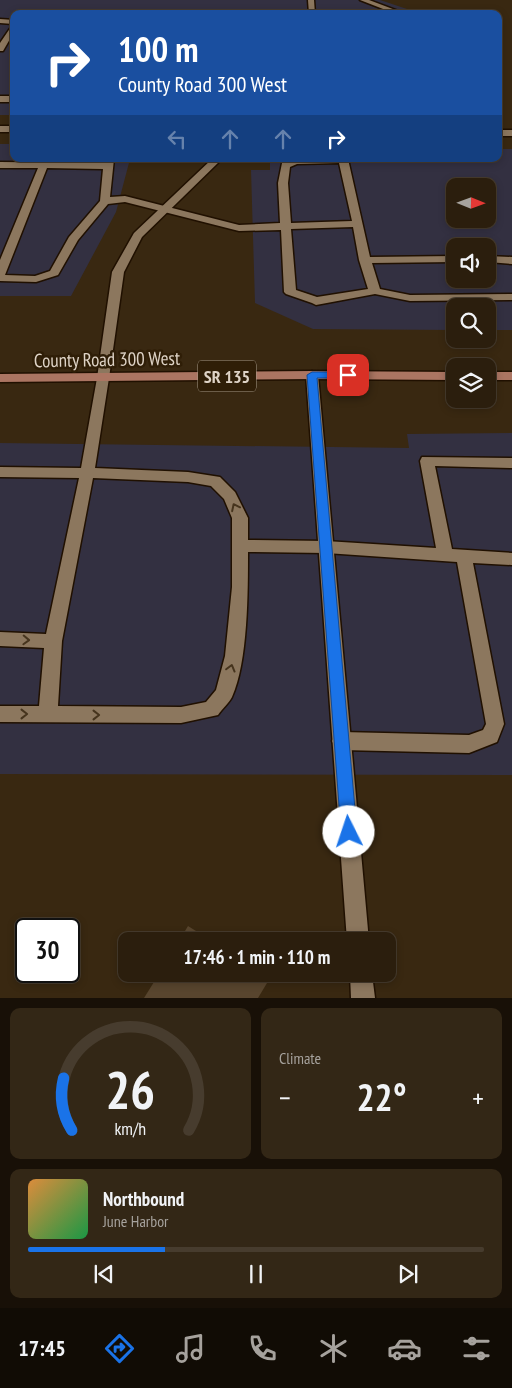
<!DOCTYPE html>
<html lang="en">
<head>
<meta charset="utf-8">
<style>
	:root { --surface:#2b1e0d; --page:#332716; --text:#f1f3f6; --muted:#a6a29d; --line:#473c2e; --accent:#1a73e8 }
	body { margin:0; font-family:"PT Sans Narrow",sans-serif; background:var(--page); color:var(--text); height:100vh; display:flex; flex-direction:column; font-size:19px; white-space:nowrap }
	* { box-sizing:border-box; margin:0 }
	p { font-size:16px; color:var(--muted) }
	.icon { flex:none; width:28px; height:28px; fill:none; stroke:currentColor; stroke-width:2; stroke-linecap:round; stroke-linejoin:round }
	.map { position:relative; height:998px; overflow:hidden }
	.details { display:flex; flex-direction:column; gap:10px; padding:10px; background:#181007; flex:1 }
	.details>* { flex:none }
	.banner { position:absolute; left:10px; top:10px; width:492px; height:152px; border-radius:10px; box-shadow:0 2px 8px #0003,0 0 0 1px var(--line); background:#1a4fa0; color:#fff; overflow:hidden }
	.needle { width:32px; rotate:91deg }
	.tools { position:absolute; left:446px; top:178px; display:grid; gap:10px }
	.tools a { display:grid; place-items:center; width:50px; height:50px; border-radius:10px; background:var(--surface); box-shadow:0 2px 8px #0003,0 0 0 1px var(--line); font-size:25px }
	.speed { position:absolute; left:15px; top:918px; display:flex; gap:10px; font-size:25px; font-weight:700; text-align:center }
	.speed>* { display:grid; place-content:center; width:65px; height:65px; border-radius:50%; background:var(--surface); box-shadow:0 2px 8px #0003,0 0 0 1px var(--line); line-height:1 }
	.speed .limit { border:2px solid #111; border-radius:8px; background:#fff; color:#111 }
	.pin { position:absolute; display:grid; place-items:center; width:42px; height:42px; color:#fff; margin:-21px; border-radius:10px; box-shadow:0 2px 8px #0006 }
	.me { position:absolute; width:55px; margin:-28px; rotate:356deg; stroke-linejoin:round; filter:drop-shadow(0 0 4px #0008) }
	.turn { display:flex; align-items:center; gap:18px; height:105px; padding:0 25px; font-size:22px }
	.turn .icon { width:65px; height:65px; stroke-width:2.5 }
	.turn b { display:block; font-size:35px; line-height:42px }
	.lanes { display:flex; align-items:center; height:48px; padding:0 25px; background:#0003; justify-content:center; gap:25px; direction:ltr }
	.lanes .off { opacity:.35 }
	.big { font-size:38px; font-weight:700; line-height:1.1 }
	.details .widget { flex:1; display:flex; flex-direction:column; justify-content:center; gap:8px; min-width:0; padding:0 18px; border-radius:10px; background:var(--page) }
	.details .dial { align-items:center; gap:0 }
	.dial svg { height:130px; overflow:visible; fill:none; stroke:var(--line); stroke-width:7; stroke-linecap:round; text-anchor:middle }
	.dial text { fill:var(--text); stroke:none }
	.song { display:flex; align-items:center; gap:15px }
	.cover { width:60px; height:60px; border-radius:8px; background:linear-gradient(135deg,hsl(30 70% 55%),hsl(140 70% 35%)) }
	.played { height:5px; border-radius:2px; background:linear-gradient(90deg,var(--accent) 30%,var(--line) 30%) }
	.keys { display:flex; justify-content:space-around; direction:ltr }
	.heat { display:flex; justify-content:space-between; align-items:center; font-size:28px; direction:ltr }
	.details .tiles { flex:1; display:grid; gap:10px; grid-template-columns:1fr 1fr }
	.widget:last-child { grid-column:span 2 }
	.trip { position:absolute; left:118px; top:932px; width:278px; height:50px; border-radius:10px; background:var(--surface); box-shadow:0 2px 8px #0003,0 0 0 1px var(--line); font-weight:700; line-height:50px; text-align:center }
	.dock { display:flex; height:80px; justify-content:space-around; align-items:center; background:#110c05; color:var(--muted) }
	.dock .icon { width:35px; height:35px }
	.dock .on { color:var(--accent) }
	.dock b { font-size:22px; color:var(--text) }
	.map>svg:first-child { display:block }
	.commercial { fill:#333041; fill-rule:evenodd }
	.building { fill:#58452e }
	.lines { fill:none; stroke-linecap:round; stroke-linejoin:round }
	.lane-casing { stroke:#201000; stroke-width:3 }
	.street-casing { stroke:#201000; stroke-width:3 }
	.primary-casing { stroke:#201000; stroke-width:3 }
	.lane { fill:#8c775e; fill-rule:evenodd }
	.street { fill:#8c775e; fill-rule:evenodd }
	.primary { fill:#ab7562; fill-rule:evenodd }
	.oneway { stroke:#46341d }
	.route { fill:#1a73e8; stroke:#114b97 }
	.labels { text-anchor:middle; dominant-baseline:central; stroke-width:5; stroke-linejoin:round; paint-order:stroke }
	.shield { fill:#2f1e07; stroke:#aa9d8d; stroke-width:1 }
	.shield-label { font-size:18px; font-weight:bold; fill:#ded3c6 }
	.street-label { font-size:19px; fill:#ded3c6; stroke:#2f1e07 }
</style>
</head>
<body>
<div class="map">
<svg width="512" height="998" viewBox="0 0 512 998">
	<rect width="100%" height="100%" fill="#392811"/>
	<!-- commercial -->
	<path class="commercial" d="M0,0H380L422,14H14V115H0Z
		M0,144H14V159H130L116,212L71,296H0Z
		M499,149H512V330H488V306H455V330L313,329L255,303L251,170H270V159H499ZM455,186H488V219H455ZM455,246H488V279H455Z
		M512,433V775L0,774V443L409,448L407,434Z"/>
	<!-- building -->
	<path class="building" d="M188,926L212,941H179Z
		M159,974H263L270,978L258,998H144Z"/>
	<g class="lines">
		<!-- lane casing -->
		<g class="lane-casing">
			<path id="lane" d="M308,0H314L315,14H309Z
				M360,0H369L406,14H396Z
				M0,19L14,20V32L3,51H0V43L13,24L0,23Z
				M0,96H14V102H0Z
				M104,159H114L110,197L125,196L239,225L280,223L278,183L282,163L294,159H348L370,257L455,256V262L372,263L380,289L410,295L512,294V300L410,301L375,294L316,305L312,303L286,294L284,292L281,230L239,231L125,202L108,204L78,240L58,275L36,282L0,281V260L38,168H0V162L104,163ZM339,163L352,221L291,223L288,183L290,167L297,164ZM47,168L103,169L100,201L69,237L50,271L35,276L5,275ZM353,227L359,260L368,289L317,297L296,290L291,229Z
				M488,256L512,257V264L488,262Z
				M103,374L109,378L95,468L188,472L220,477L235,492L248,518V540L326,541L436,548L420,461L422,457L512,458V468L435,466L452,549L512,553V565L473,563L504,724L497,742L469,753L342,750L335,747L332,741L335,735L342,732L469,735L483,730L486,724L457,562L326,553L248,552C248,591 248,662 232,697C229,703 222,709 218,715L181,723L0,722V706H39L44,648L0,646V632L46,634L79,478L0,477V467L81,468L97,378ZM93,478L188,482L211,486L224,499L232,518V587L225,656L216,690L206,702L181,707L58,706L62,641Z"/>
		</g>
		<!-- street casing -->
		<g class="street-casing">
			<path id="street" d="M0,126H14V132H0Z
				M499,130H512V136H499Z
				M212,159H222L142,237L124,272L109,378L108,381H98L97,378L112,272L134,233Z
				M312,371L318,375L369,941H347L306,375Z
				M350,974H372L375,998H351Z"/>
		</g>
		<!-- primary casing -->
		<g class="primary-casing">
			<path id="primary" d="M312,371L455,372V380L312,379L0,382V374Z
				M488,372H512V380H488Z"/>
		</g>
		<!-- lane -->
		<use href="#lane" class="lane"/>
		<!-- street -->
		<use href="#street" class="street"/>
		<!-- primary -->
		<use href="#primary" class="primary"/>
	</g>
	<!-- one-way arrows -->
	<defs><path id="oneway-chevron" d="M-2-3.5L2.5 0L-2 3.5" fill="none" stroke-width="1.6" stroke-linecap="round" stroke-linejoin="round" transform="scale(1.25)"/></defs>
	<g class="oneway">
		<use href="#oneway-chevron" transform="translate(235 507) rotate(-116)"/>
		<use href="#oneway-chevron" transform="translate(26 640) rotate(2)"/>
		<use href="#oneway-chevron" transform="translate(231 668) rotate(-75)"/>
		<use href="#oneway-chevron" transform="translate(24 714)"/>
		<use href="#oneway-chevron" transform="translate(96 715)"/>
	</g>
	<!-- route -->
	<path class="route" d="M312,372H348L353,375L348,378H317L357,832L355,838L349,840L344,838L341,832L307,375Z"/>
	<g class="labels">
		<!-- shield labels -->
		<rect class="shield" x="198" y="360.5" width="58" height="31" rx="4"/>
		<g class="shield-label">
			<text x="227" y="376">SR 135</text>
		</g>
		<!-- street labels -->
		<g class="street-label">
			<text transform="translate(107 359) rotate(-1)">County Road 300 West</text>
		</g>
	</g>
</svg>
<div class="tools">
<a><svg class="needle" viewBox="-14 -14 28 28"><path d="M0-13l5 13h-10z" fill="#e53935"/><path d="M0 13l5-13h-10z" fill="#a6a29d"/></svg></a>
<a><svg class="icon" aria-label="sound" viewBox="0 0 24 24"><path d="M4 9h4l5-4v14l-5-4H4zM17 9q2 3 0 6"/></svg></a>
<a><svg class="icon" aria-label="search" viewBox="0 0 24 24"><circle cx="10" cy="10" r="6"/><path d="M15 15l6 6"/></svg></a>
<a><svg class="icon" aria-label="layers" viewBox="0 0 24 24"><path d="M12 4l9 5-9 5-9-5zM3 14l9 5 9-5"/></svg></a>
</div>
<div class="speed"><div class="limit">30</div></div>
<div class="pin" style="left:348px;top:375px;background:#d93025"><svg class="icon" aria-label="arrive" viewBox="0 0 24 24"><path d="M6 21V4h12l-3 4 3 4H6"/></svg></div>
<svg class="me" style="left:349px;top:832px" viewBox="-20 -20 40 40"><circle r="19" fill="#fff"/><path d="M0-13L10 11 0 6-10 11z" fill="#1a73e8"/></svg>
<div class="trip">17:46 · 1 min · 110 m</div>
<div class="banner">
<div class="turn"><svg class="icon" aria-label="right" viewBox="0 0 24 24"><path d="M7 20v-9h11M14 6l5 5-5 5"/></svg><div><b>100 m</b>County Road 300 West</div></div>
<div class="lanes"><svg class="icon off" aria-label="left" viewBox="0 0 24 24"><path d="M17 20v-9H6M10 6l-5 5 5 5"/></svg><svg class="icon off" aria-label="ahead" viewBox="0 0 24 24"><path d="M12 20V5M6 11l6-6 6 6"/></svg><svg class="icon off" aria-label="ahead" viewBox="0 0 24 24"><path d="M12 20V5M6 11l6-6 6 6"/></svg><svg class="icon" aria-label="right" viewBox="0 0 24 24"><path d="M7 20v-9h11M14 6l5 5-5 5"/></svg></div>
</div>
</div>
<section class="details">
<div class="tiles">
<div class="widget dial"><svg viewBox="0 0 100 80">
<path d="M14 69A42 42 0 1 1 86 69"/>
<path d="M14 69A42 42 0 0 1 9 37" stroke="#1a73e8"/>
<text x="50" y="56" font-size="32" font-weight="700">26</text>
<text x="50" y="72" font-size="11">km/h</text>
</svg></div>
<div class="widget"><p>Climate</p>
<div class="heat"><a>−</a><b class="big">22°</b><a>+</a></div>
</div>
<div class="widget">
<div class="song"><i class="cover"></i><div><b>Northbound</b><p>June Harbor</p></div></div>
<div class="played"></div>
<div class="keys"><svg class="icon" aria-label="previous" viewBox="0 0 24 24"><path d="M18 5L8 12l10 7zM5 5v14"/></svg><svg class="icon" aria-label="pause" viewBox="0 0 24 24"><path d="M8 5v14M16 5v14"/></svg><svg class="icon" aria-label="next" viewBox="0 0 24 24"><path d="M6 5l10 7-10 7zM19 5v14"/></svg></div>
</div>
</div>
</section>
<nav class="dock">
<b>17:45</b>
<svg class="icon on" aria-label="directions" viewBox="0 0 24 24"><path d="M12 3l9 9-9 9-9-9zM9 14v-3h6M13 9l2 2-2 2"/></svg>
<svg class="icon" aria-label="music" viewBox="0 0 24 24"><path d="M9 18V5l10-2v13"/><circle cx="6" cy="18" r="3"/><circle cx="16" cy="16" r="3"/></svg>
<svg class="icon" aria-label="phone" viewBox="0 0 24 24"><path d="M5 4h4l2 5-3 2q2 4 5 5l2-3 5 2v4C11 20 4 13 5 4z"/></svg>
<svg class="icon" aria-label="climate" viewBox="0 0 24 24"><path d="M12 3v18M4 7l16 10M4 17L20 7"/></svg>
<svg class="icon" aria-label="car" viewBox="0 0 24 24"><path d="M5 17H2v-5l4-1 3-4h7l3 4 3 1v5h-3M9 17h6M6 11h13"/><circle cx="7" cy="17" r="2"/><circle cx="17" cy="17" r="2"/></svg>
<svg class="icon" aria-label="filters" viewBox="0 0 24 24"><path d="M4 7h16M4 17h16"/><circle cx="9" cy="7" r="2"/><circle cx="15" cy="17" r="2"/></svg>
</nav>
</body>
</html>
